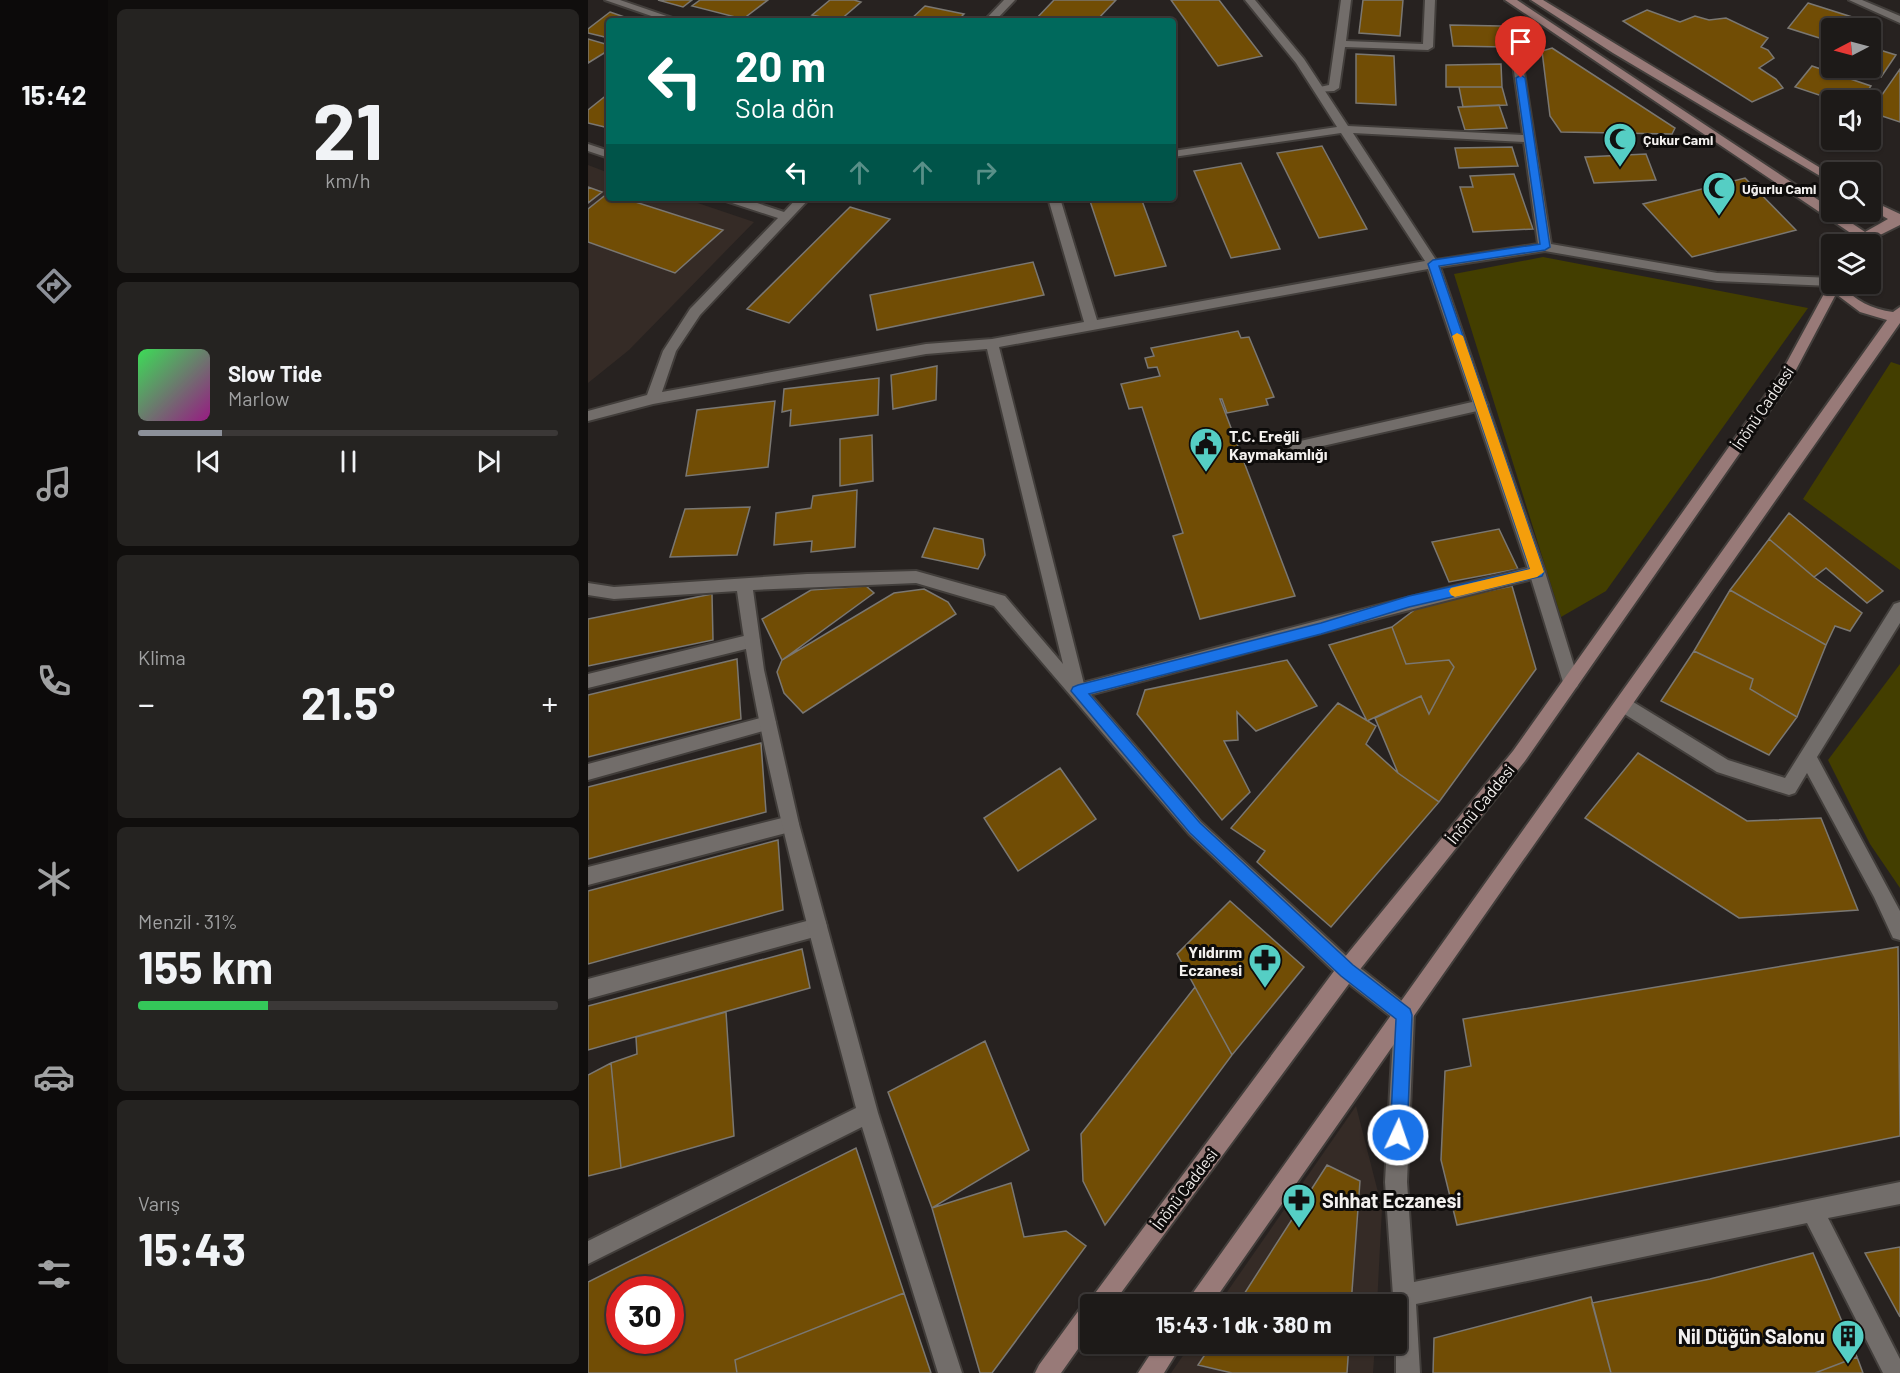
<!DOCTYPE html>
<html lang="tr">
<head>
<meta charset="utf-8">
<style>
	:root { --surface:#1d1a18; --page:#252321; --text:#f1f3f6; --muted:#a0a1a2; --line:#3b3837; --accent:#8c9099 }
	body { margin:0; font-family:Barlow,sans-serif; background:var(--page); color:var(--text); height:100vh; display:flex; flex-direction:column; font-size:22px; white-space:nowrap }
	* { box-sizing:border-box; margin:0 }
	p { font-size:20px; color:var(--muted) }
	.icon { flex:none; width:33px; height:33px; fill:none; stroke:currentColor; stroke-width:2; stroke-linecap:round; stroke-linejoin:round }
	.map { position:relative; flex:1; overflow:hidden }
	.sheet { display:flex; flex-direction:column; gap:9px; padding:9px; background:#100e0d; width:480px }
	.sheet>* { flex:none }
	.banner { position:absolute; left:18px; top:18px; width:570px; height:183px; border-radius:6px; box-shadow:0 2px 4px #0004,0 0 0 2px var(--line); background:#00695c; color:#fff; overflow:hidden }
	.needle { width:39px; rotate:264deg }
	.tools { position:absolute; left:1233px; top:18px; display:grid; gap:12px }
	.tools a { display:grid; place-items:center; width:60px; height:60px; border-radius:6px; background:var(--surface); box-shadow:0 2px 4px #0004,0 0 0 2px var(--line); font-size:30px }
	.speed { position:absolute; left:18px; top:1276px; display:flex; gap:12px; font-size:30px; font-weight:700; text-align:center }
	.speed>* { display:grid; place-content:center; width:78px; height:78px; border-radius:50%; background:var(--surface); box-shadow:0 2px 4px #0004,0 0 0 2px var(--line); line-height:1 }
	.speed .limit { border:9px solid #d22; background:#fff; color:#111 }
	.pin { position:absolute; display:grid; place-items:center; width:51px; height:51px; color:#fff; margin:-62px -26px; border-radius:50% 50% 50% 0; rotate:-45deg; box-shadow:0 0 6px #0007 }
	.pin .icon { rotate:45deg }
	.me { position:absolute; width:66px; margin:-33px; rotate:3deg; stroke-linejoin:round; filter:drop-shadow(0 0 4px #0008) }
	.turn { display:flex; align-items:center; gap:21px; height:126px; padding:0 30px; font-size:27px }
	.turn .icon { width:78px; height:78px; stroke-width:2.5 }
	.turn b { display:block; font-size:42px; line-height:51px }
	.lanes { display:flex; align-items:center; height:57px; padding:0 30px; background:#0003; justify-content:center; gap:30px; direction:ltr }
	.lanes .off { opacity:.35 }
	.big { font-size:45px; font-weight:700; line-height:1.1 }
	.sheet .widget { flex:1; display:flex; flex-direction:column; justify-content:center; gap:9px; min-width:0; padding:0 21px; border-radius:9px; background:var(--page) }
	.sheet .dial { align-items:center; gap:0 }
	.dial b { font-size:78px; line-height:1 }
	.song { display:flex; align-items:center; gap:18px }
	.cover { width:72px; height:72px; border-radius:9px; background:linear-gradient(135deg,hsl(130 70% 55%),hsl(310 70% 35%)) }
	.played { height:6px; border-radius:3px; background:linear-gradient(90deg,var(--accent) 20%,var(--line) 20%) }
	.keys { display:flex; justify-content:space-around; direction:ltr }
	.heat { display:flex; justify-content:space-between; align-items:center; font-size:33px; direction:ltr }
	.charge { height:9px; border-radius:4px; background:linear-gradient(90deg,#34c759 31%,var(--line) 0) }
	.trip { position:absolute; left:492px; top:1294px; width:327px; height:60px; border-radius:6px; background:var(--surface); box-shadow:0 2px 4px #0004,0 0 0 2px var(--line); font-weight:700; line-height:60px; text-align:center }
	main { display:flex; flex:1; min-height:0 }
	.dock { display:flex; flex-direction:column; width:108px; justify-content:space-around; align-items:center; background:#0c0a0a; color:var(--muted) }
	.dock .icon { width:42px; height:42px }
	.dock .current { color:var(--accent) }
	.dock b { font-size:27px; color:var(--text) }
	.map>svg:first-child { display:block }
	.built { fill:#352b26 }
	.green { fill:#433e00 }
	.building { fill:#714d05; stroke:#7a7772; stroke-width:1.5; fill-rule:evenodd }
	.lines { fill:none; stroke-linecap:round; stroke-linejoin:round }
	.service-casing { stroke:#423e3b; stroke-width:4 }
	.minor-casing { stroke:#423e3b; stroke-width:4 }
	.secondary-casing { stroke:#423e3b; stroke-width:4 }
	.service { fill:#726d6a; fill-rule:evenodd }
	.minor { fill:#726d6a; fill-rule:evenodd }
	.secondary { fill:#987a78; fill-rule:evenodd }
	.route { fill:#1a73e8; stroke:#114b97; stroke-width:1.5 }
	.slow { fill:#f59e0b }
	.labels { text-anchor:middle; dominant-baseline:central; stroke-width:6; stroke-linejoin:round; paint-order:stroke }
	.far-poi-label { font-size:14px; font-weight:bold; fill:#f3f0ee; stroke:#0e0c0b; text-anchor:start }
	.street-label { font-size:16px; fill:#f3f0ee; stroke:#0e0c0b }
	.poi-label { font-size:16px; font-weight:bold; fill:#f3f0ee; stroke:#0e0c0b; text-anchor:start }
	.near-poi-label { font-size:20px; font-weight:bold; fill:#f3f0ee; stroke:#0e0c0b; text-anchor:start }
</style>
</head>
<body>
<main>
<nav class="dock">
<b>15:42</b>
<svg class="icon current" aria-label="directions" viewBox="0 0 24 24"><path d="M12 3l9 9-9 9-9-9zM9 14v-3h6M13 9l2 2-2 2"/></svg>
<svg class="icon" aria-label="music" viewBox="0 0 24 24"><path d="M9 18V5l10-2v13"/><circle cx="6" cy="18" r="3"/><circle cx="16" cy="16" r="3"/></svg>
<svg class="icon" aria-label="phone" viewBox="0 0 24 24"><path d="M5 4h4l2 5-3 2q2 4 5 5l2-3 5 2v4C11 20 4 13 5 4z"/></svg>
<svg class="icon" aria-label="climate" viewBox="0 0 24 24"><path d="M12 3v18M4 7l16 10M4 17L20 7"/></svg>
<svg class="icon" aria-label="car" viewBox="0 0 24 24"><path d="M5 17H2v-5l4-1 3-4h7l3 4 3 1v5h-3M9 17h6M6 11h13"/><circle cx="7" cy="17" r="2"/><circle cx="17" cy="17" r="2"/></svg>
<svg class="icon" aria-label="filters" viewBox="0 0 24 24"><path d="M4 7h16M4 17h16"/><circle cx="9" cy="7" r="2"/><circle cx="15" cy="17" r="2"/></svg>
</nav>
<section class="sheet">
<div class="widget dial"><b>21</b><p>km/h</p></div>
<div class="widget">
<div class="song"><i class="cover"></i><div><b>Slow Tide</b><p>Marlow</p></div></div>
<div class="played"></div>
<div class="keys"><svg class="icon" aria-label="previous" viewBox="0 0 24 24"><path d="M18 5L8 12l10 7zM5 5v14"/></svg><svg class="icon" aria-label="pause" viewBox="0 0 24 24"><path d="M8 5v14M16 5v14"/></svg><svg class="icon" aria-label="next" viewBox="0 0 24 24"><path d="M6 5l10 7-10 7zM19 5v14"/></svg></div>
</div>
<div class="widget"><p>Klima</p>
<div class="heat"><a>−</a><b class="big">21.5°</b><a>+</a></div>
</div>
<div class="widget"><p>Menzil · 31%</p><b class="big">155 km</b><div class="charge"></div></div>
<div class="widget"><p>Varış</p><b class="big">15:43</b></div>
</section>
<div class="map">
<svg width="1312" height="1373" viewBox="0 0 1312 1373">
	<rect width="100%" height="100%" fill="#272220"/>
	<!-- built -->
	<path class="built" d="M0,165L21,173V198H95L166,222L41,350L0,383Z
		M768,1106L794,1208L789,1305H630Z
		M603,1344H787L785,1373H583Z"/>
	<!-- green -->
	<path class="green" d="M955,257L1220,308L1018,591L973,617L866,274Z
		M1303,362L1312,365V570L1215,499Z
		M1312,664V888L1282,844L1240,760Z"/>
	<!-- building -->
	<path class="building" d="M70,0H104L95,7Z
		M112,0H180L155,19L104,6Z
		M242,0H266L273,2L251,21L224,15Z
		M466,0H528L508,21H446Z
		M583,0H631L674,56L630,66Z
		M775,0H815L812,36L771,33Z
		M1220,3L1264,17L1255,28H1244V42L1200,28Z
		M337,6L376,14L369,21H321Z
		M1059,10L1092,22L1107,16L1121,20L1138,18L1180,38L1173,47L1180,50L1186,58L1171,68L1188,79L1195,88L1164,102L1035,21Z
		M22,12L48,21H21V38L0,33V29Z
		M862,25L913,26L917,47L865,46Z
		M0,39L21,45V50L0,63Z
		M1244,44V60L1233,57Z
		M1282,47L1308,55L1293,77L1265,68H1282Z
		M964,48L1087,128L1084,134L973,132L962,116L954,51Z
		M768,54L806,56L808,105L768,103Z
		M913,64L914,87H858V65Z
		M1224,66L1283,86L1273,100H1246L1207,87Z
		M1312,69V122L1282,112Z
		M871,87H914L919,105L875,107Z
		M20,94L21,128L0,123V110Z
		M911,105L919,128L877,130L870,107Z
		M734,146L779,229L731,238L689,153Z
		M924,147L930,166L871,168L867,148Z
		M1058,154L1068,180L1006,183L997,157Z
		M653,163L692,249L643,258L606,171Z
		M926,174L945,229L885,232L872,187H885L882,176Z
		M1157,178L1208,230L1104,257L1055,204Z
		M0,187L14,192L0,203Z
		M20,193L21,198H35L135,230L87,273L0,242V209Z
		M501,198H553L578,266L527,276Z
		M262,207L302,219L201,323L159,309Z
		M445,262L456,295L289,330L282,295Z
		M650,331L653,338L661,337L686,397L678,399L680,405L639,413L634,399H632L707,596L612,619L585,536L595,533L554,407L541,409L533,384L572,376L569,367L560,368L557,358L566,356L563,348Z
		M349,366L348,400L305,409L303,375Z
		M291,378L290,415L202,426L203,410L194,412L196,389Z
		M187,401L180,467L98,476L109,410Z
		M284,435L285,481L252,486V439Z
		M269,490L267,547L223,552L224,541L186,545L188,513L223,508L225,496Z
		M162,507L149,555L82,557L97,509Z
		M1201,513L1295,591L1279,603L1238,568L1226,577L1181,539Z
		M346,528L395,539L397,555L390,569L334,557Z
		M911,529L930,569L861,582L844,542Z
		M1181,539L1226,577L1274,613L1262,631L1247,626L1238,645L1142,590Z
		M278,586L286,593L194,660L174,619L223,590Z
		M924,586L948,669L851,802L810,773L787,718L833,696L841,714L866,667L861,660L818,664L804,627L833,605Z
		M336,589L360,602L368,614L215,713L196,693L189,672L194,660L306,593Z
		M1142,590L1238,645L1209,717L1162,689L1165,679L1106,651Z
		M124,594L125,640L0,666V619Z
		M804,627L818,664L861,660L866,667L841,714L833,696L779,721L741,645Z
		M1106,651L1165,679L1162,689L1209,717L1181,755L1073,701Z
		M149,659L153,719L0,757V695Z
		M699,660L729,706L668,731L649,712L650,740L636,741L662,792L634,820L549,714L557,690Z
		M750,703L788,726L778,744L810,773L851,802L743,927L669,862L677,851L643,828Z
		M173,743L178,812L0,859V787Z
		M1050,753L1159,821L1233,818L1270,910L1151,918L997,818Z
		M472,768L508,819L430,871L396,818Z
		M190,840L195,910L0,964V891Z
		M642,901L716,967L644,1055L589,954Z
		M1310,947L1312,1136L869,1225L853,1160L857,1071L883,1066L875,1019Z
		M214,949L222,988L0,1050V1006Z
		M607,987L644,1055L517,1225L495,1181L493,1134Z
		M138,1012L146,1136L33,1168L23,1063L49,1054L48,1037Z
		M397,1041L441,1150L344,1208L300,1092Z
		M23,1063L33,1168L0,1176V1075Z
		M268,1148L316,1293L147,1360L149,1373H0V1282ZM32,1290H82V1341H32Z
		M739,1165L772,1181L763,1305H649Z
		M423,1183L436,1237L478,1231L498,1246L404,1373H392L344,1208Z
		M1312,1247V1317L1277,1253Z
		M1225,1253L1269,1357L1227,1373H1023L1004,1303L1122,1279Z
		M316,1293L343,1373H149L147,1360Z
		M1003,1297L1023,1373H845L846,1338Z
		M624,1344H761L759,1373H644L610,1365Z
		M1269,1357L1275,1373H1227Z"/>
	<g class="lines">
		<!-- service casing -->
		<g class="service-casing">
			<path id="service" d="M753,0H763L758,41L835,44L837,0H847L845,47L840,50L757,47L751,88L746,91L727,92V88L741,85Z
				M893,400L898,401L900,405L898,409L708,452L701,447L708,442Z
				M949,566L954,568L957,572L954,576L949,578C795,615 643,658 490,698L484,696L482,691L484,686L490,684C643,644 795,602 949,566Z
				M1312,602V623L1229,757L1312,911V940L1305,938L1286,897L1219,773L1207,793L1201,795L1129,772L1030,710L1028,705L1030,700L1036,698L1042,700L1140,760L1197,778L1306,604Z
				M164,634L170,636L172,641L170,646L0,688V674Z
				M180,716L186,718L188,723L186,728L0,780V764Z
				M202,816L208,818L211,824L208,830L202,832L0,885V867Z
				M230,918L237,920L239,927L237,934L230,936L0,999V979Z"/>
		</g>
		<!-- minor casing -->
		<g class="minor-casing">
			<path id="minor" d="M17,0H32L93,21H78Z
				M416,0H427L407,21H396Z
				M657,0H667L716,59L760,126L935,135L921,36L930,34L963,244L1129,273L1244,278V284H1249L1244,286L1129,281L957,251L852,267L957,572L991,682L989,687L983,689L977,687L975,682L941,572L840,269L411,347L497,688L613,822L766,963L823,1008L826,1015L819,1182L826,1282L1312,1182V1204L1240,1218L1312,1359V1373H1295L1219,1223L828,1304L832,1373H808V1305H806L805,1295L797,1182L806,1019L752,977L601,834L406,606L328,583L165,590L176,670L211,824L290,1113L374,1373H350L274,1127L0,1264V1241L268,1108C223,937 173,767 149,591L26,599L0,595V583L26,587L219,574L328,571L417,596L475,664L399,349L338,354L65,404L0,421V411L59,395L75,351L102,309L190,218L138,201L136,198H154L196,212L209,198H222L112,315L88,351L74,392L338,344L404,339L496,322L460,198H472L509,320L837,261L753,133L585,157V151L749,127L708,63ZM765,133L936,142L950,244L848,260Z
				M1261,0H1274L1312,16V23Z
				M0,144L21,151V158L0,151Z"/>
		</g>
		<!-- secondary casing -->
		<g class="secondary-casing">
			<path id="secondary" d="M917,0H929L1244,209V212H1247L1277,232L1300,219L1282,209V200L1312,214V225L1282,240L1279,244H1267L1270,238Z
				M943,0H955L1244,175V183L1025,53Z
				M1243,281L1244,284H1254C1266,301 1284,309 1305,312L1312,307V323L623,1305H599L602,1297L1299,320L1272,312L1248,294L1202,381L937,761L766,977L524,1305H502V1332L473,1373H447L451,1365L494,1306L499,1304L752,963L925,751L1192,375Z
				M569,1344H594L576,1373H550Z"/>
		</g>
		<!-- service -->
		<use href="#service" class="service"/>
		<!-- minor -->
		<use href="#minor" class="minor"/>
		<!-- secondary -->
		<use href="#secondary" class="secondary"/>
	</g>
	<!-- route -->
	<path class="route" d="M933,75L937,78L962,247L957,250L851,266L956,572L954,576L821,607L733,634L501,694L612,823L765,965L822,1009L824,1015L819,1135L816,1141L810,1143L804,1141L802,1135L808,1019L753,976L602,833L483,691L485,687L490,685L733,623L821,596L942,569L840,264L845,260L952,244L928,78Z"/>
	<!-- slow -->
	<path class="slow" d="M869,333L875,336L956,572L949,577L867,597L863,595L861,591L863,588L942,569L864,336Z"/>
	<!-- icons -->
	<defs>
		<g id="mosque-pin" transform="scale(1.725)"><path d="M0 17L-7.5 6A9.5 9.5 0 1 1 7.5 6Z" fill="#55cec4" stroke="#0e0c0b"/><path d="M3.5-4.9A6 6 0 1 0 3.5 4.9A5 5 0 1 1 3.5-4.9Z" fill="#111"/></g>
		<g id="civic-pin" transform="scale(1.725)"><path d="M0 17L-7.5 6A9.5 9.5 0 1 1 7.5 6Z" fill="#55cec4" stroke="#0e0c0b"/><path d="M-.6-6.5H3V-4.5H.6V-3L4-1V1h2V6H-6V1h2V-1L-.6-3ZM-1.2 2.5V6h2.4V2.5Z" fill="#111"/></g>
		<g id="pharmacy-pin" transform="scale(1.725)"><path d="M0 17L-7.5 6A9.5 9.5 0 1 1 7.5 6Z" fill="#55cec4" stroke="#0e0c0b"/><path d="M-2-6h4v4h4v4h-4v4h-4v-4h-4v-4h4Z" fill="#111"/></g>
		<g id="building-pin" transform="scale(1.725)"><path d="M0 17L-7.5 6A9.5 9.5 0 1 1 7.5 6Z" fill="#55cec4" stroke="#0e0c0b"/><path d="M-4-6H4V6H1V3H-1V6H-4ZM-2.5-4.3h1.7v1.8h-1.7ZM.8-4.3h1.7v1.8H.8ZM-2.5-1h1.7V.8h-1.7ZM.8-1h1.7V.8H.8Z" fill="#111"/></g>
	</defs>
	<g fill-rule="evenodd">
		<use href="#mosque-pin" x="1032" y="139"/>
		<use href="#mosque-pin" x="1131" y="188"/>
		<use href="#civic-pin" x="618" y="444"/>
		<use href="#pharmacy-pin" x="677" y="960"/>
		<use href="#pharmacy-pin" x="711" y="1200"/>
		<use href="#building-pin" x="1260" y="1336"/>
	</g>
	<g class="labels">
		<!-- far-poi labels -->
		<g class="far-poi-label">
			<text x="1055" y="139">Çukur Cami</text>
			<text x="1154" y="188">Uğurlu Cami</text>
		</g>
		<!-- street labels -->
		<g class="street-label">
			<text transform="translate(1174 408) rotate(-56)">İnönü Caddesi</text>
			<text transform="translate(892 804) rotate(-51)">İnönü Caddesi</text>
			<text transform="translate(596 1189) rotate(-53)">İnönü Caddesi</text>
		</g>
		<!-- poi labels -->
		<g class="poi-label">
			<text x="641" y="435">T.C. Ereğli<tspan x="641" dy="18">Kaymakamlığı</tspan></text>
			<text x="654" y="951" text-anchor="end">Yıldırım<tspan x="654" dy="18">Eczanesi</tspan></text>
		</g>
		<!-- near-poi labels -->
		<g class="near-poi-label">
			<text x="734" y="1200">Sıhhat Eczanesi</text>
			<text x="1237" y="1336" text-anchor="end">Nil Düğün Salonu</text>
		</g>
	</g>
</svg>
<div class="tools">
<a><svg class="needle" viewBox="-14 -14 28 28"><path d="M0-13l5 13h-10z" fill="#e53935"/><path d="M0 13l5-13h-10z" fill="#a0a1a2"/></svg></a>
<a><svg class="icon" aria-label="sound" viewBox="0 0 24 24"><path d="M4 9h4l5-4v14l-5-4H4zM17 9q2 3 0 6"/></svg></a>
<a><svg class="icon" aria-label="search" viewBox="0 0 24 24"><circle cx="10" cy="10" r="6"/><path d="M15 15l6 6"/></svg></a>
<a><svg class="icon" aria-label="layers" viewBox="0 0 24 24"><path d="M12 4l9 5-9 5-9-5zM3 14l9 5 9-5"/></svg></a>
</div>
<div class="speed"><div class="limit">30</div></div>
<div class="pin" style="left:933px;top:78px;background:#d93025"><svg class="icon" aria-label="arrive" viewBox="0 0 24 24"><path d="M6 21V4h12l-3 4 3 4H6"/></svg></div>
<svg class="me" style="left:810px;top:1135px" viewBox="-20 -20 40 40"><circle r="17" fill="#1a73e8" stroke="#fff" stroke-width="3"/><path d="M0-11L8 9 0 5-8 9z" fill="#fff"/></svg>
<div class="trip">15:43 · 1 dk · 380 m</div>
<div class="banner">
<div class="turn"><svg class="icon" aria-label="left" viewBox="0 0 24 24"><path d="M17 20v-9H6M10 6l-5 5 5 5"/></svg><div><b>20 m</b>Sola dön</div></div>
<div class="lanes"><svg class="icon" aria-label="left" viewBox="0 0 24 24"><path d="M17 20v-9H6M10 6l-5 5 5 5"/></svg><svg class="icon off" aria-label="ahead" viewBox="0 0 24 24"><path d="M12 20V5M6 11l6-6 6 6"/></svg><svg class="icon off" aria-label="ahead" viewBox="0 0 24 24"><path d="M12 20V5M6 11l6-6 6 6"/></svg><svg class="icon off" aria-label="right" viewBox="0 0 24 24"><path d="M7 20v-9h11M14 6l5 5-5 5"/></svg></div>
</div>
</div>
</main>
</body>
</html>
